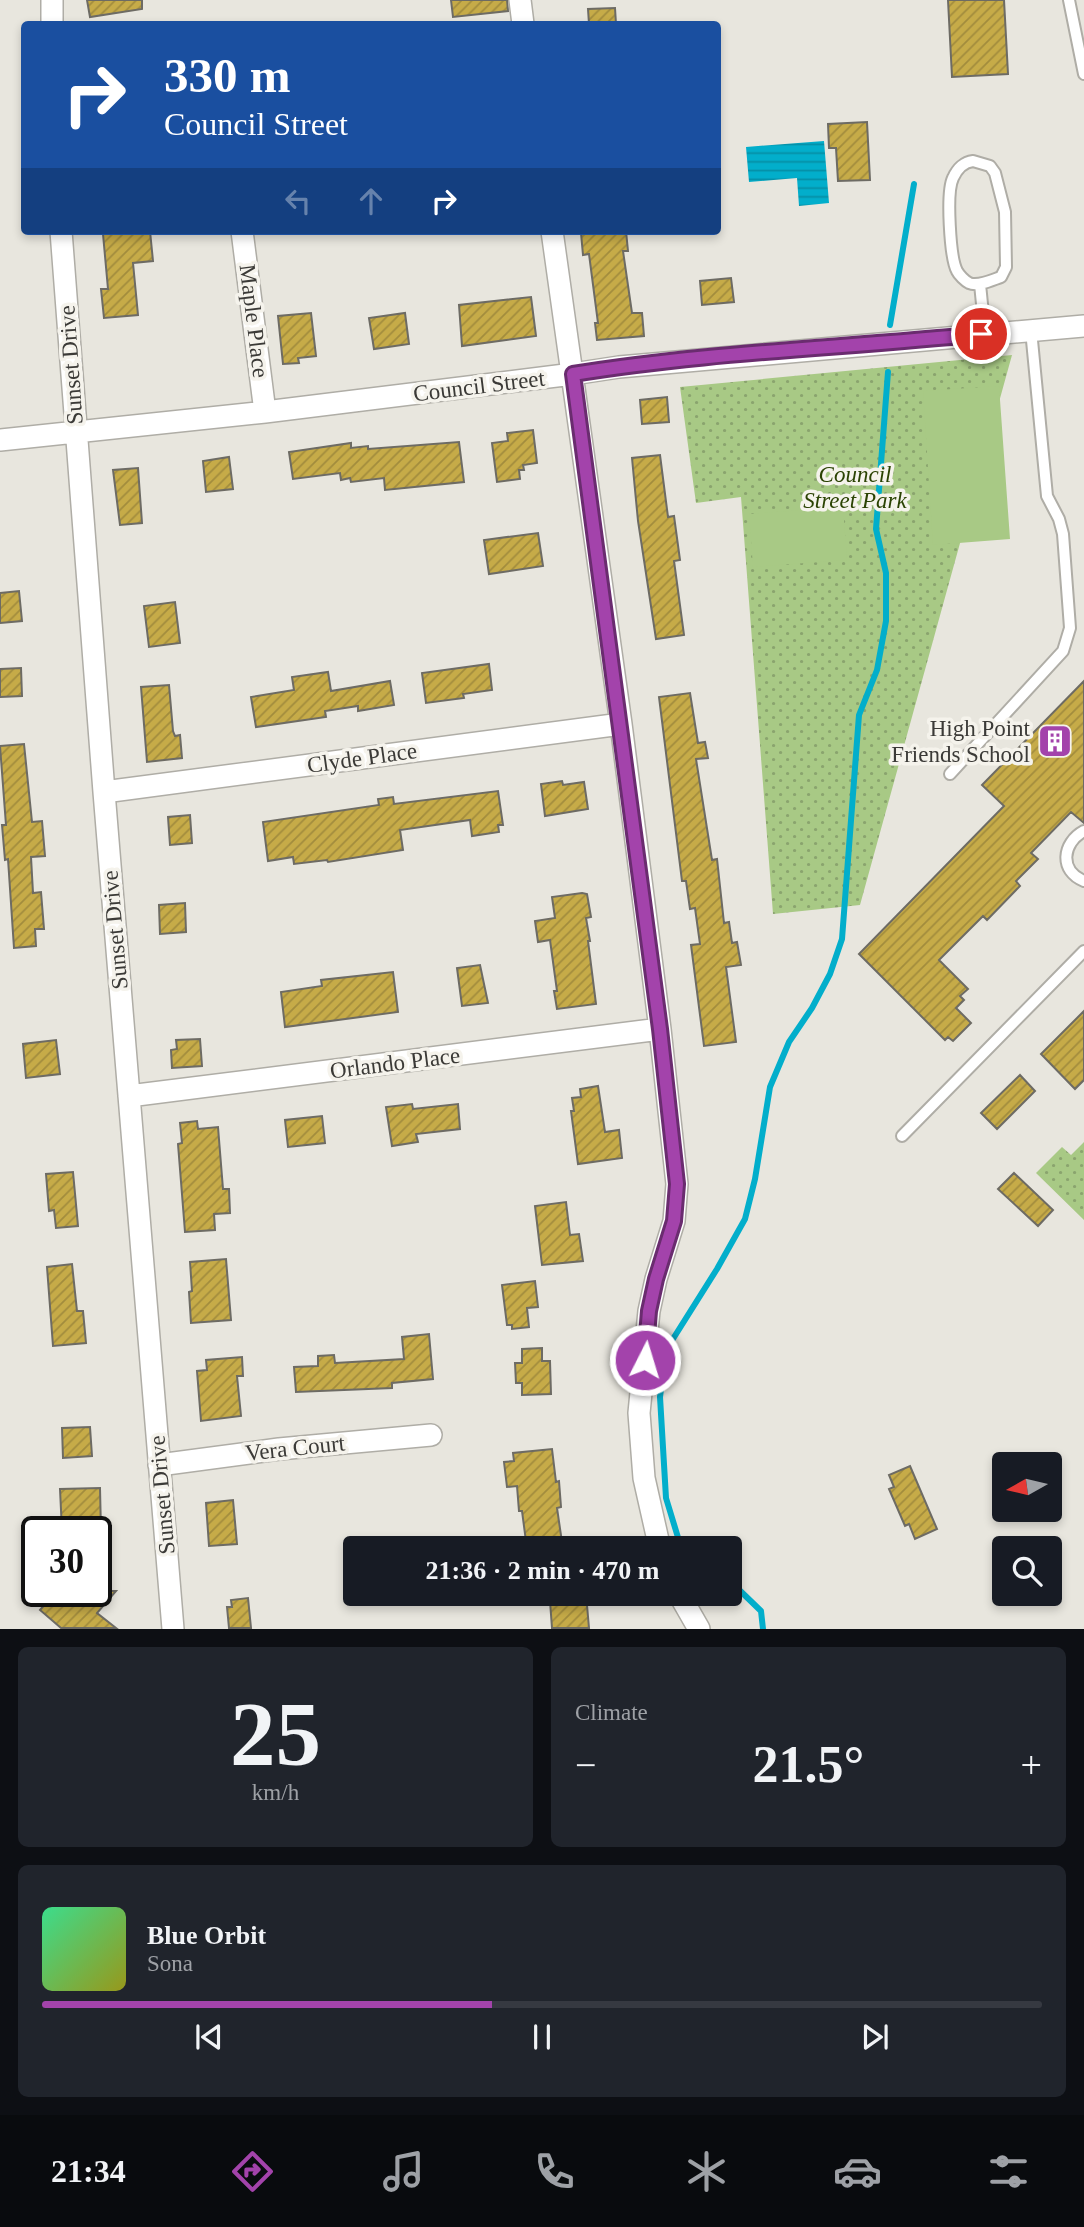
<!DOCTYPE html>
<html lang="en">
<head>
<meta charset="utf-8">
<style>
	:root { --surface:#171b24; --page:#20242c; --text:#f1f3f6; --muted:#9ea1a6; --line:#363941; --accent:#a343ab }
	body { margin:0; font-family:Georgia,serif; background:var(--page); color:var(--text); height:100vh; display:flex; flex-direction:column; font-size:26px; white-space:nowrap }
	* { box-sizing:border-box; margin:0 }
	p { font-size:23px; color:var(--muted) }
	.icon { flex:none; width:38px; height:38px; fill:none; stroke:currentColor; stroke-width:2; stroke-linecap:round; stroke-linejoin:round }
	.map { position:relative; height:1629px; overflow:hidden }
	.drawer { display:flex; flex-direction:column; gap:18px; padding:18px; background:#0d0f14; flex:1 }
	.drawer>* { flex:none }
	.guide { position:absolute; left:21px; top:21px; width:700px; height:214px; border-radius:7px; box-shadow:0 4px 10px #0003; background:#1a4fa0; color:#fff; overflow:hidden }
	.needle { width:46px; rotate:262deg }
	.fabs { position:absolute; left:992px; top:1452px; display:grid; gap:14px }
	.fabs a { display:grid; place-items:center; width:70px; height:70px; border-radius:7px; background:var(--surface); box-shadow:0 4px 10px #0003; font-size:35px }
	.speed { position:absolute; left:21px; top:1516px; display:flex; gap:14px; font-size:35px; font-weight:700; text-align:center }
	.speed>* { display:grid; place-content:center; width:91px; height:91px; border-radius:50%; background:var(--surface); box-shadow:0 4px 10px #0003; line-height:1 }
	.speed .limit { border:4px solid #111; border-radius:10px; background:#fff; color:#111 }
	.pin { position:absolute; display:grid; place-items:center; width:60px; height:60px; color:#fff; margin:-30px; border:4px solid #fff; border-radius:50%; box-shadow:0 2px 7px #0007 }
	.me { position:absolute; width:77px; margin:-38px; rotate:5deg; stroke-linejoin:round; filter:drop-shadow(0 0 5px #0008) }
	.turn { display:flex; align-items:center; gap:24px; height:147px; padding:0 28px; font-size:32px }
	.turn .icon { width:91px; height:91px; stroke-width:2.5 }
	.turn b { display:block; font-size:49px; line-height:60px }
	.lanes { display:flex; align-items:center; height:66px; padding:0 28px; background:#0003; justify-content:center; gap:35px; direction:ltr }
	.lanes .off { opacity:.35 }
	.big { font-size:52px; font-weight:700; line-height:1.1 }
	.drawer .widget { flex:1; display:flex; flex-direction:column; justify-content:center; gap:10px; min-width:0; padding:0 24px; border-radius:10px; background:var(--page) }
	.drawer .dial { align-items:center; gap:0 }
	.dial b { font-size:91px; line-height:1 }
	.song { display:flex; align-items:center; gap:21px }
	.cover { width:84px; height:84px; border-radius:10px; background:linear-gradient(135deg,hsl(150 70% 55%),hsl(60 70% 35%)) }
	.played { height:7px; border-radius:4px; background:linear-gradient(90deg,var(--accent) 45%,var(--line) 45%) }
	.keys { display:flex; justify-content:space-around; direction:ltr }
	.heat { display:flex; justify-content:space-between; align-items:center; font-size:38px; direction:ltr }
	.drawer .tiles { flex:1; display:grid; gap:18px; grid-template-columns:1fr 1fr }
	.widget:last-child { grid-column:span 2 }
	.trip { position:absolute; left:343px; top:1536px; width:399px; height:70px; border-radius:7px; background:var(--surface); box-shadow:0 4px 10px #0003; font-weight:700; line-height:70px; text-align:center }
	.tab-bar { display:flex; height:112px; justify-content:space-around; align-items:center; background:#090b0e; color:var(--muted) }
	.tab-bar .icon { width:49px; height:49px }
	.tab-bar .active { color:var(--accent) }
	.tab-bar b { font-size:32px; color:var(--text) }
	.map>svg:first-child { display:block }
	.grass { fill:url(#grass-dots) }
	.garden { fill:#a8c985 }
	.water { fill:url(#water-rules) }
	.lines { fill:none; stroke-linecap:round; stroke-linejoin:round }
	.stream { stroke:#02aecb; stroke-width:6 }
	.building { fill:url(#building-hatch); stroke:#6d6b64; stroke-width:2 }
	.lane-casing { stroke:#afada6; stroke-width:14 }
	.street-casing { stroke:#afada6; stroke-width:24 }
	.lane { stroke:#fff; stroke-width:10 }
	.street { stroke:#fff; stroke-width:21 }
	.route-casing { stroke:#6a2c6f; stroke-width:18 }
	.route { stroke:#a343ab; stroke-width:12 }
	.labels { text-anchor:middle; dominant-baseline:central; stroke-width:7; stroke-linejoin:round; paint-order:stroke }
	.street-label { font-size:23px; fill:#3b3a37; stroke:#f5f3ec }
	.park-label { font-size:23px; font-style:italic; fill:#2b4303; stroke:#f5f3ec }
	.poi-label { font-size:23px; fill:#3b3a37; stroke:#f5f3ec; text-anchor:end }
</style>
</head>
<body>
<div class="map">
<svg width="1084" height="1629" viewBox="0 0 1084 1629">
	<defs>
		<pattern id="grass-dots" width="8" height="8" patternUnits="userSpaceOnUse" patternTransform="scale(1.75)"><rect width="8" height="8" fill="#a8c985"/><path d="M2 2h.1M6 6h.1" fill="none" stroke="#8aa46e" stroke-width="1.8" stroke-linecap="round"/></pattern>
		<pattern id="water-rules" width="6" height="5" patternUnits="userSpaceOnUse" patternTransform="scale(1.75)"><rect width="6" height="5" fill="#02aecb"/><path d="M0 2.5h6" fill="none" stroke="#058fa6"/></pattern>
		<pattern id="building-hatch" width="6" height="6" patternUnits="userSpaceOnUse" patternTransform="scale(1.75)"><rect width="6" height="6" fill="#c6ab48"/><path d="M-1 1l2-2M0 6l6-6M5 7l2-2" fill="none" stroke="#a28c3d"/></pattern>
	</defs>
	<rect width="100%" height="100%" fill="#e8e6de"/>
	<!-- grass -->
	<path class="grass" d="M1012,355L860,905L773,914L741,497L696,503L680,387Z
		M1084,1142V1220L1036,1173L1062,1147L1071,1155Z"/>
	<!-- garden -->
	<path class="garden" d="M999,386L1010,539L933,545L923,391Z
		M843,507L847,560L753,567L749,514Z"/>
	<!-- water -->
	<path class="water" d="M824,141L829,203L799,206L797,178L749,182L746,147Z"/>
	<g class="lines">
		<!-- stream -->
		<path class="stream" d="M890,325L914,184
			M686,1549L680,1544L666,1498L660,1397L666,1350L717,1269L745,1219L755,1179L770,1087L789,1042L812,1008L830,974L842,939L859,715L877,670L886,621V573L876,529L888,372
			M730,1581L761,1611L763,1629"/>
	</g>
	<!-- building -->
	<path class="building" d="M87,0H142V9L90,17Z
		M451,0H507L508,11L453,17Z
		M948,0H1004L1008,74L952,77Z
		M615,8L616,24H589L588,9Z
		M867,122L870,180L838,181L836,148H829L828,124Z
		M113,231H150L153,261L133,263L138,315L104,318L101,289H108L103,234Z
		M607,231H626L628,251H623L632,313H642L644,336L597,340L595,323H598L589,254L583,255L581,233Z
		M731,278L734,302L702,305L700,281Z
		M531,297L536,336L462,346L459,305Z
		M311,313L316,356L298,358L299,363L283,364L278,316Z
		M405,313L409,344L374,349L369,318Z
		M667,397L669,422L642,424L640,400Z
		M533,430L537,463L523,465L524,470H519L520,479L497,482L492,443L508,441L507,433Z
		M459,442L464,482L385,490L384,478L351,482L350,478L341,480L340,473L293,479L289,452L351,443V448L368,446V449Z
		M660,455L668,517L674,516L680,560L674,561L684,635L656,639L638,521L632,458Z
		M229,457L233,489L206,492L203,461Z
		M138,468L142,523L120,525L113,470Z
		M538,533L543,566L489,574L484,540Z
		M19,591L22,621L0,623V593Z
		M175,602L180,643L149,647L144,606Z
		M489,664L492,690L463,694L464,698L426,703L422,673Z
		M21,668L22,696L0,697V669Z
		M328,672L331,691L390,681L394,705L358,711V706L325,711L326,717L256,727L251,697L294,690L292,677Z
		M1084,681V823L1071,812L1031,853L1038,859L1016,881L1020,886L987,920L983,916L939,960L968,989L960,996L964,1000L956,1008L971,1023L953,1041L948,1037L945,1040L859,954L1004,806L982,785Z
		M169,685L173,731L175,736L180,735L182,758L147,762L141,687Z
		M690,693L698,743L705,742L708,758L696,759L712,860L717,859L724,923L729,922L732,943L737,942L741,965L726,967L736,1042L704,1046L691,945L700,944L695,908L690,909L686,881H682L659,697Z
		M24,744L32,822L42,821L45,856L31,857L33,893L41,892L44,929H35L36,946L14,948L8,859L5,860L2,825H6L0,746Z
		M562,781L563,785L584,782L588,809L545,816L541,784Z
		M498,791L503,825H498L499,832L472,836L470,820L400,830L403,850L328,862L327,860L294,864L293,857L268,861L263,822L379,805L378,799L393,797L394,804Z
		M190,815L192,843L170,845L168,817Z
		M582,893L587,894L591,917L586,918L590,941H588L596,1004L557,1009L554,991H557L550,940L538,942L535,921L555,918L552,897Z
		M185,903L186,932L160,934L159,905Z
		M480,965L488,1003L462,1006L457,968Z
		M393,972L398,1012L285,1027L281,992L322,986L321,980Z
		M1084,1011V1080L1075,1089L1041,1054Z
		M200,1039L202,1066L172,1068L171,1050L177,1049L176,1040Z
		M56,1040L60,1074L26,1078L23,1044Z
		M1020,1075L1035,1091L997,1129L981,1113Z
		M598,1086L605,1132L619,1130L622,1158L578,1164L571,1111H574L572,1098L581,1097L580,1089Z
		M412,1104L413,1109L458,1104L460,1129L416,1134L418,1142L392,1146L386,1107Z
		M322,1116L325,1143L288,1147L285,1120Z
		M197,1121L198,1129L218,1127L223,1189H229L230,1213L214,1214L215,1230L185,1232L178,1144L182,1143L180,1123Z
		M73,1172L78,1226L56,1228L54,1210L49,1211L46,1174Z
		M1014,1173L1053,1210L1038,1226L998,1189Z
		M566,1202L570,1235L579,1234L583,1261L542,1265L535,1206Z
		M226,1259L231,1320L191,1323L189,1292L192,1291L190,1262Z
		M72,1264L77,1311H83L86,1343L53,1346L47,1267Z
		M535,1281L538,1307L527,1308L529,1327L512,1329V1325H507L502,1285Z
		M429,1334L433,1379L392,1383V1388L296,1392L294,1367L318,1366V1356L334,1355L335,1363L404,1359L402,1337Z
		M542,1348V1361H550L551,1394L522,1395V1383H516L515,1363H522V1349Z
		M242,1357L243,1376H237L241,1416L201,1421L197,1371L207,1370L206,1360Z
		M90,1427L92,1456L63,1458L62,1428Z
		M552,1449L556,1482L559,1481L561,1507L557,1508L563,1549H527L522,1511H519L517,1486L507,1487L504,1462L514,1461L513,1453Z
		M910,1466L937,1529L915,1539L909,1524L905,1526L889,1489L894,1487L889,1475Z
		M100,1488L101,1531H62L60,1489Z
		M233,1500L237,1544L209,1546L206,1503Z
		M65,1591H116L97,1613L116,1628H61L40,1610L54,1594L59,1598Z
		M555,1594H586L589,1628H552L550,1601H556Z
		M248,1598L251,1628H229L227,1607H232L231,1600Z"/>
	<g class="lines">
		<!-- lane casing -->
		<g class="lane-casing">
			<path id="lane" d="M1069,0L1084,74
				M973,161L990,166L995,173L1005,212L1006,267L1001,277C992,280 978,287 969,283C965,281 959,275 957,271C950,258 946,192 953,178C957,169 964,162 973,161Z
				M980,284L985,334
				M950,774L1063,651L1070,628L1063,534L1059,519L1047,496L1031,330
				M1084,831C1062,843 1059,871 1084,881
				M902,1136L1084,951"/>
		</g>
		<!-- street casing -->
		<g class="street-casing">
			<path id="street" d="M52,0V24
				M520,0L523,24
				M61,231L104,792L173,1629
				M242,231L265,412
				M552,231L621,724L660,1029L677,1184L674,1221L656,1279L649,1311L639,1413L644,1478L660,1549
				M0,440L265,412L573,374L619,367L1084,326
				M104,792L621,724
				M129,1096L660,1029
				M159,1465L279,1449L431,1435
				M679,1594L699,1629"/>
		</g>
		<!-- lane -->
		<use href="#lane" class="lane"/>
		<!-- street -->
		<use href="#street" class="street"/>
	</g>
	<g class="lines">
		<!-- route casing -->
		<g class="route-casing">
			<path id="route" d="M645,1360L649,1311L656,1279L674,1221L677,1184L660,1029L573,374C707,352 845,348 981,334"/>
		</g>
		<!-- route -->
		<use href="#route" class="route"/>
	</g>
	<!-- icons -->
	<defs>
		<g id="building-square" transform="scale(1.75)"><rect x="-9" y="-9" width="18" height="18" rx="4" fill="#a343ab" stroke="#f5f3ec"/><path d="M-4-6H4V6H1V3H-1V6H-4ZM-2.5-4.3h1.7v1.8h-1.7ZM.8-4.3h1.7v1.8H.8ZM-2.5-1h1.7V.8h-1.7ZM.8-1h1.7V.8H.8Z" fill="#fff"/></g>
	</defs>
	<g fill-rule="evenodd">
		<use href="#building-square" x="1055" y="741"/>
	</g>
	<g class="labels">
		<!-- street labels -->
		<g class="street-label">
			<text transform="translate(254 321) rotate(83)">Maple Place</text>
			<text transform="translate(71 365) rotate(-94)">Sunset Drive</text>
			<text transform="translate(479 386) rotate(-7)">Council Street</text>
			<text transform="translate(362 758) rotate(-8)">Clyde Place</text>
			<text transform="translate(115 930) rotate(-95)">Sunset Drive</text>
			<text transform="translate(395 1063) rotate(-7)">Orlando Place</text>
			<text transform="translate(295 1448) rotate(-6)">Vera Court</text>
			<text transform="translate(162 1495) rotate(-95)">Sunset Drive</text>
		</g>
		<!-- park labels -->
		<g class="park-label">
			<text x="855" y="474">Council<tspan x="855" dy="26">Street Park</tspan></text>
		</g>
		<!-- poi labels -->
		<g class="poi-label">
			<text x="1030" y="728">High Point<tspan x="1030" dy="26">Friends School</tspan></text>
		</g>
	</g>
</svg>
<div class="fabs">
<a><svg class="needle" viewBox="-14 -14 28 28"><path d="M0-13l5 13h-10z" fill="#e53935"/><path d="M0 13l5-13h-10z" fill="#9ea1a6"/></svg></a>
<a><svg class="icon" aria-label="search" viewBox="0 0 24 24"><circle cx="10" cy="10" r="6"/><path d="M15 15l6 6"/></svg></a>
</div>
<div class="speed"><div class="limit">30</div></div>
<div class="pin" style="left:981px;top:334px;background:#d93025"><svg class="icon" aria-label="arrive" viewBox="0 0 24 24"><path d="M6 21V4h12l-3 4 3 4H6"/></svg></div>
<svg class="me" style="left:645px;top:1360px" viewBox="-20 -20 40 40"><circle r="17" fill="#a343ab" stroke="#fff" stroke-width="3"/><path d="M0-11L8 9 0 5-8 9z" fill="#fff"/></svg>
<div class="trip">21:36 · 2 min · 470 m</div>
<div class="guide">
<div class="turn"><svg class="icon" aria-label="right" viewBox="0 0 24 24"><path d="M7 20v-9h11M14 6l5 5-5 5"/></svg><div><b>330 m</b>Council Street</div></div>
<div class="lanes"><svg class="icon off" aria-label="left" viewBox="0 0 24 24"><path d="M17 20v-9H6M10 6l-5 5 5 5"/></svg><svg class="icon off" aria-label="ahead" viewBox="0 0 24 24"><path d="M12 20V5M6 11l6-6 6 6"/></svg><svg class="icon" aria-label="right" viewBox="0 0 24 24"><path d="M7 20v-9h11M14 6l5 5-5 5"/></svg></div>
</div>
</div>
<section class="drawer">
<div class="tiles">
<div class="widget dial"><b>25</b><p>km/h</p></div>
<div class="widget"><p>Climate</p>
<div class="heat"><a>−</a><b class="big">21.5°</b><a>+</a></div>
</div>
<div class="widget">
<div class="song"><i class="cover"></i><div><b>Blue Orbit</b><p>Sona</p></div></div>
<div class="played"></div>
<div class="keys"><svg class="icon" aria-label="previous" viewBox="0 0 24 24"><path d="M18 5L8 12l10 7zM5 5v14"/></svg><svg class="icon" aria-label="pause" viewBox="0 0 24 24"><path d="M8 5v14M16 5v14"/></svg><svg class="icon" aria-label="next" viewBox="0 0 24 24"><path d="M6 5l10 7-10 7zM19 5v14"/></svg></div>
</div>
</div>
</section>
<nav class="tab-bar">
<b>21:34</b>
<svg class="icon active" aria-label="directions" viewBox="0 0 24 24"><path d="M12 3l9 9-9 9-9-9zM9 14v-3h6M13 9l2 2-2 2"/></svg>
<svg class="icon" aria-label="music" viewBox="0 0 24 24"><path d="M9 18V5l10-2v13"/><circle cx="6" cy="18" r="3"/><circle cx="16" cy="16" r="3"/></svg>
<svg class="icon" aria-label="phone" viewBox="0 0 24 24"><path d="M5 4h4l2 5-3 2q2 4 5 5l2-3 5 2v4C11 20 4 13 5 4z"/></svg>
<svg class="icon" aria-label="climate" viewBox="0 0 24 24"><path d="M12 3v18M4 7l16 10M4 17L20 7"/></svg>
<svg class="icon" aria-label="car" viewBox="0 0 24 24"><path d="M5 17H2v-5l4-1 3-4h7l3 4 3 1v5h-3M9 17h6M6 11h13"/><circle cx="7" cy="17" r="2"/><circle cx="17" cy="17" r="2"/></svg>
<svg class="icon" aria-label="filters" viewBox="0 0 24 24"><path d="M4 7h16M4 17h16"/><circle cx="9" cy="7" r="2"/><circle cx="15" cy="17" r="2"/></svg>
</nav>
</body>
</html>
